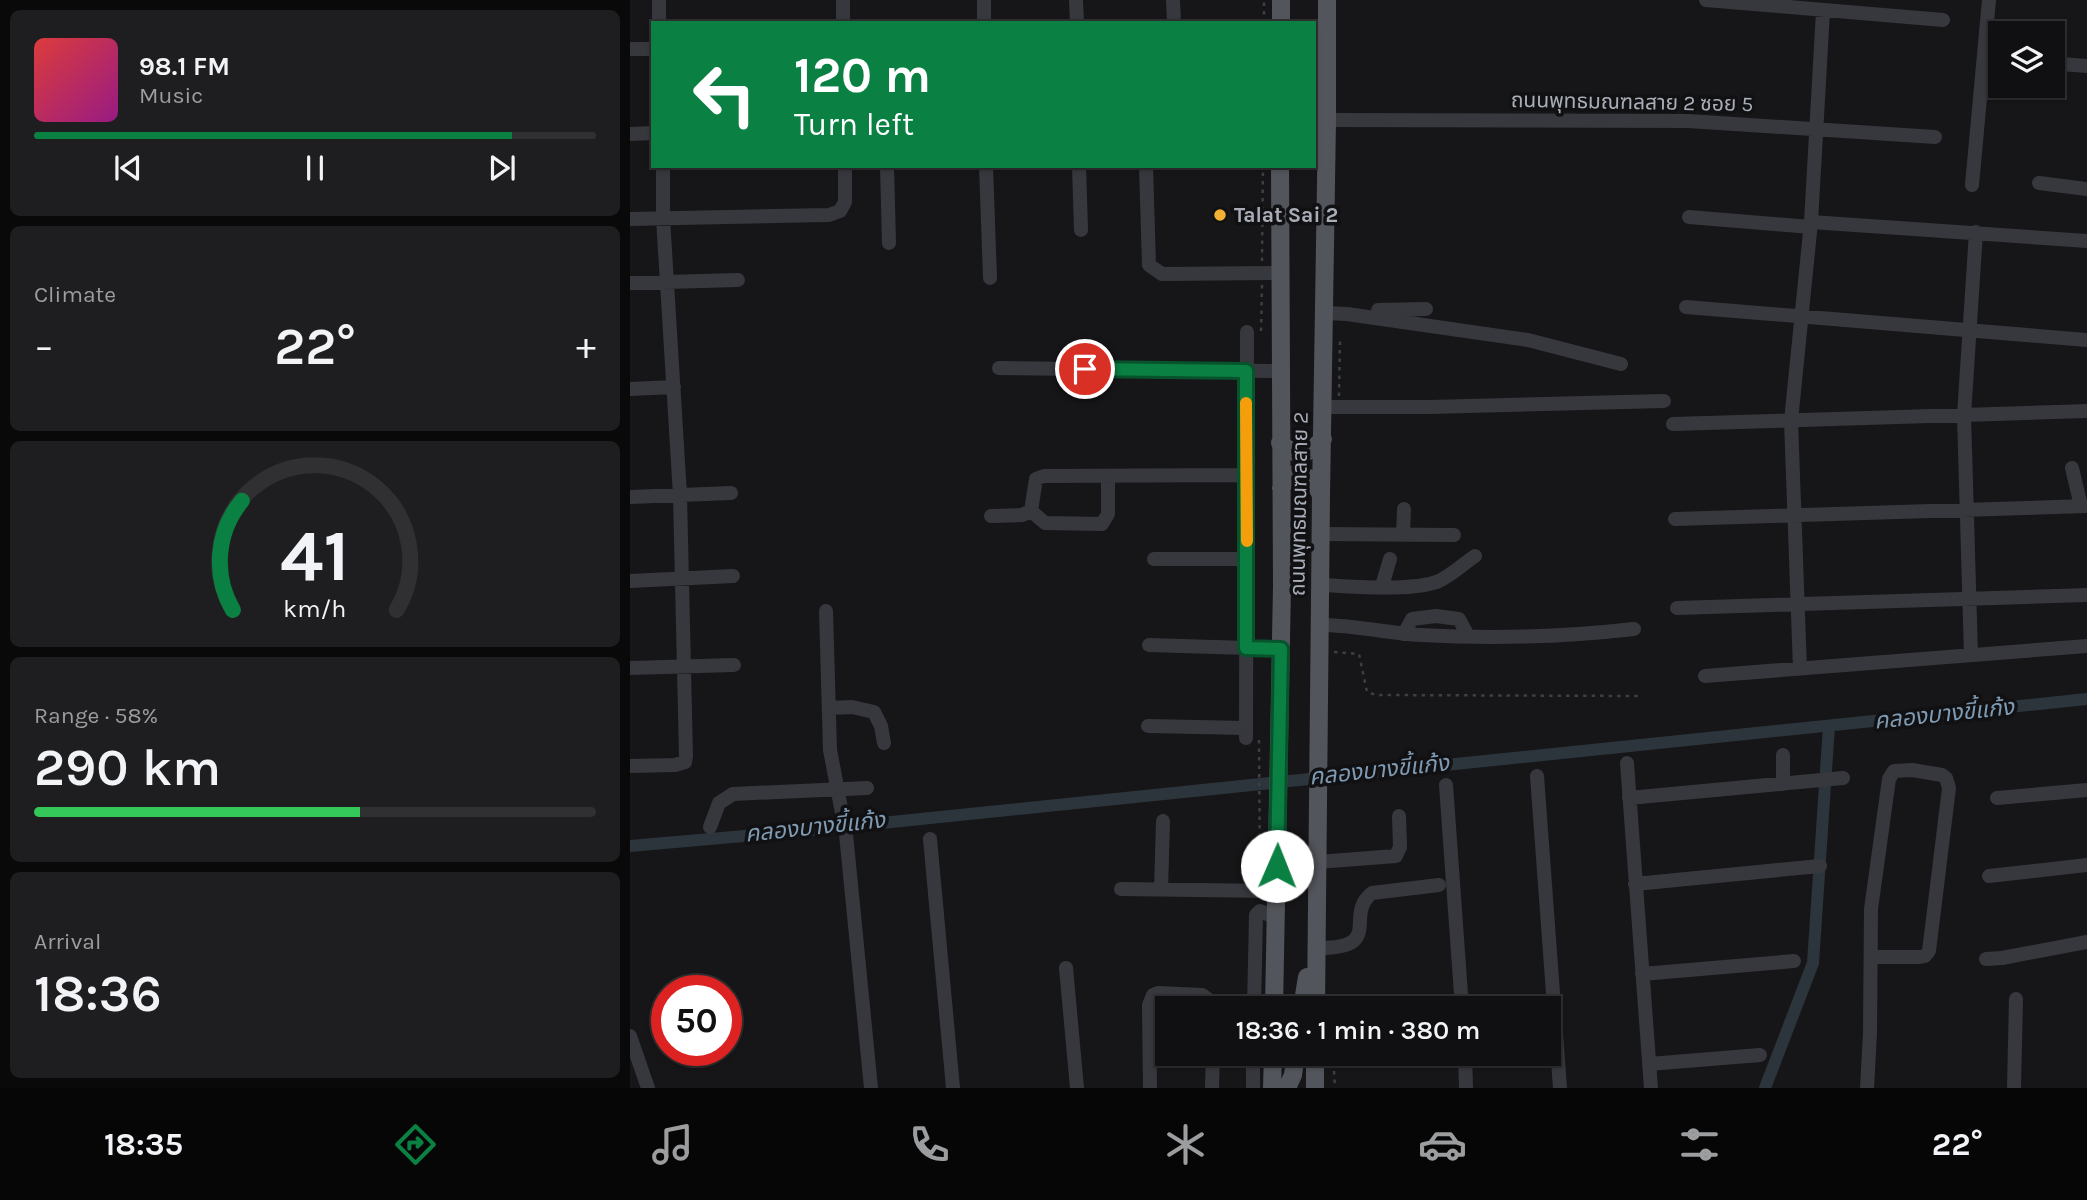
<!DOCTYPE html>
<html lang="en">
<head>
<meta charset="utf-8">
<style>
	:root { --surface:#101012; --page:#1e1e20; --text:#f1f3f6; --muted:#9c9d9f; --line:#303032; --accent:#0b8043 }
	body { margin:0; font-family:Karla,"Noto Sans Thai",sans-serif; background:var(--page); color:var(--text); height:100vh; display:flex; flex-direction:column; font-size:26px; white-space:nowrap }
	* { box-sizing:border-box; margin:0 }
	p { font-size:23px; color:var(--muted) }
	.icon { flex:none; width:38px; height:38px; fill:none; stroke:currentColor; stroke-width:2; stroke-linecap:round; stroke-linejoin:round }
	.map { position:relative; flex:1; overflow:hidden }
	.side { display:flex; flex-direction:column; gap:10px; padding:10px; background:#09090a; width:630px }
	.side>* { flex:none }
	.banner { position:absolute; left:21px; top:21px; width:665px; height:147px; border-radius:0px; box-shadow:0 2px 5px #0004,0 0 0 2px var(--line); background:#0b8043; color:#fff; overflow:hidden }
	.fabs { position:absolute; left:1358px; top:21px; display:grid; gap:14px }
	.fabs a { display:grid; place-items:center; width:77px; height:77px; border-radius:0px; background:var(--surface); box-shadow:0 2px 5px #0004,0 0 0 2px var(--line); font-size:35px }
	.speed { position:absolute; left:21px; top:975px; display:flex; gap:14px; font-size:35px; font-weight:700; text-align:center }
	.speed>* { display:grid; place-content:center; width:91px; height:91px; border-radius:50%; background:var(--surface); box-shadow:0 2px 5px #0004,0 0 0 2px var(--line); line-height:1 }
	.speed .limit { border:10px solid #d22; background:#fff; color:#111 }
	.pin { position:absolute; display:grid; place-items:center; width:60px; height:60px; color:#fff; margin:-30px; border:4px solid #fff; border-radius:50%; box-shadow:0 2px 7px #0007 }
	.me { position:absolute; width:77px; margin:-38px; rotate:1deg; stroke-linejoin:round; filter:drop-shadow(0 0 5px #0008) }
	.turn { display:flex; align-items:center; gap:24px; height:147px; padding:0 28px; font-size:32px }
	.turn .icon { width:91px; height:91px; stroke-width:2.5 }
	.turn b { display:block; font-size:49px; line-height:60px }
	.big { font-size:52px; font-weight:600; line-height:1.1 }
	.side .widget { flex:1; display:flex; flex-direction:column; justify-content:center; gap:10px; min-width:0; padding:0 24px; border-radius:10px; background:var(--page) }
	.side .dial { align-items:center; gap:0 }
	.dial svg { height:182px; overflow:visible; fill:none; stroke:var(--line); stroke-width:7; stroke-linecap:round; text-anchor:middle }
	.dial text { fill:var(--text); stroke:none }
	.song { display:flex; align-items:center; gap:21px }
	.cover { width:84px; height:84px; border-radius:10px; background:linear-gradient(135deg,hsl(0 70% 55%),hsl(310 70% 35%)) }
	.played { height:7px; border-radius:4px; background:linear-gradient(90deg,var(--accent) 85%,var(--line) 85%) }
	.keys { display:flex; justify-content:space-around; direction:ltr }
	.heat { display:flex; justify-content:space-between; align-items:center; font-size:38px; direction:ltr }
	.charge { height:10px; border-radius:5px; background:linear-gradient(90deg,#34c759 58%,var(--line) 0) }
	.trip { position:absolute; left:525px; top:996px; width:406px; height:70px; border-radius:0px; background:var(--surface); box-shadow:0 2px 5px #0004,0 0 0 2px var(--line); font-weight:600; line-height:70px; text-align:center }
	.dock { display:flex; height:112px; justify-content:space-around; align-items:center; background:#060607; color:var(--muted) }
	.dock .icon { width:49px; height:49px }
	.dock .current { color:var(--accent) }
	.dock b { font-size:32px; color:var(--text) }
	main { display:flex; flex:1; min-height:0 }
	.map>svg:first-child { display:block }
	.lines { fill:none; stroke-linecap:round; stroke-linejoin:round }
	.canal { stroke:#2c353c; stroke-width:12 }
	.path { stroke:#3d3f44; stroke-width:2.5; stroke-dasharray:3.5 5; stroke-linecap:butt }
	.minor { stroke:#37383d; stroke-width:14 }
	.major { stroke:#53555c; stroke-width:18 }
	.route-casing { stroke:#07532c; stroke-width:18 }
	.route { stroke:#0b8043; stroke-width:12 }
	.slow { stroke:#f59e0b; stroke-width:12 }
	.poi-dot { fill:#f2b134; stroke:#111113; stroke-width:2.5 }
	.labels { text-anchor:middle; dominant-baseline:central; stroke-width:7; stroke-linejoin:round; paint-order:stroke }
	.street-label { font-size:21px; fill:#a8adb8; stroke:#111113 }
	.poi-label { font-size:21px; font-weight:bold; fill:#a8adb8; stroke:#111113; text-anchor:start }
	.water-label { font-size:23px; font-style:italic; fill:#7f9bb3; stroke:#111113 }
</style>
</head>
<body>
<main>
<section class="side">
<div class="widget">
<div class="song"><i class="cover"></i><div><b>98.1 FM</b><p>Music</p></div></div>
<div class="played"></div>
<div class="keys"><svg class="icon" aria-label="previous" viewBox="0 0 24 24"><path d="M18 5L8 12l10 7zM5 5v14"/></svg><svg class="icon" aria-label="pause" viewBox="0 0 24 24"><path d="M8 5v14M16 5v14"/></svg><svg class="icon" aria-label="next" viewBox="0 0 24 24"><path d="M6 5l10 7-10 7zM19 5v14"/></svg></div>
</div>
<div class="widget"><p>Climate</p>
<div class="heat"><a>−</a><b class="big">22°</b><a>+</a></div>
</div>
<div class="widget dial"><svg viewBox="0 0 100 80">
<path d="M14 69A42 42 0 1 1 86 69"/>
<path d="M14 69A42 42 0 0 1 18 21" stroke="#0b8043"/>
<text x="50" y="56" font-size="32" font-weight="700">41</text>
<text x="50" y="72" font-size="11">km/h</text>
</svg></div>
<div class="widget"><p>Range · 58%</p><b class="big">290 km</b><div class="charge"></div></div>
<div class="widget"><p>Arrival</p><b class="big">18:36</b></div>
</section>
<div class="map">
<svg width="1457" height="1088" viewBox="0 0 1457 1088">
	<rect width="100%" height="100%" fill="#161618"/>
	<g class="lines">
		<!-- canal -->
		<path class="canal" d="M0,846L184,830L1457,699
			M1135,1088L1183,963L1199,726"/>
		<!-- path -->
		<path class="path" d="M634,23V0
			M632,261L633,166
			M631,331L632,285
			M709,396L710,339
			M704,652L729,654L737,692L746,695L1009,696
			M629,740L630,877
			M703,1054L705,1088"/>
		<!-- minor -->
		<path class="minor" d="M29,0V23
			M213,0V23
			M354,0V23
			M446,0L447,23
			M543,0L544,23
			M1076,0L1313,20
			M0,49H23
			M1431,64L1457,66
			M697,120L1058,121L1305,137
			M0,134L23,133
			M257,166L259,243
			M356,166L360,278
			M449,166L451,230
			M516,166L519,265L532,274L650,273
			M1409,183L1457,189
			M1342,185L1359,0
			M1059,217L1181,227
			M0,219L199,215L210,211L215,202V166
			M1181,222L1457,241
			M0,283L108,280
			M1056,307L1457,340
			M748,310L796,309
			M695,313L717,314L898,340L991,364
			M369,368L651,371
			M0,389L44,387
			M693,407H800L1034,401
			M1043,424L1457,411
			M1442,468L1451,506
			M0,497L101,493
			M401,511L415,523L472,524L478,514V476
			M361,516L392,515L401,511L406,479L414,476L616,475
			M1045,519L1457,506
			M690,534L824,535
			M773,535L774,509
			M524,559H616
			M0,581L103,576
			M690,585C720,586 783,592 809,581C822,575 833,564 845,556
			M752,586L760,559
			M1047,608L1457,595
			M196,611L200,750L216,834L241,1088
			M690,625C724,625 757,633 791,635C862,639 933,637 1004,629
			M774,634L782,619L806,616L829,619L838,636
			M519,645L651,649
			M1341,655L1334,415L1346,232
			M0,668L104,665
			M1170,669L1161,421L1181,222L1193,11
			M1075,676L1457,646
			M200,708L222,707L244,712L251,726L254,743
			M518,726L616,728
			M616,738L617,332
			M1153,755V784
			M997,763L1021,1088
			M0,766L45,765L55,762L56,756L50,495L33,218V166
			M907,776L930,1088
			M816,785L832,1008
			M999,798L1213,778
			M1367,798L1457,790
			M80,827L89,803L103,794L237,788
			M300,839L323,1088
			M687,862L766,856L770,847L769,816
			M1359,876L1457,865
			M1005,884L1190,866
			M491,889L647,891
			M531,890L533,821
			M686,948C756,949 713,916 742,893L809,885
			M1356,959L1372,958L1457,942
			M436,968L447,1088
			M1012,974L1164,961
			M624,1008L626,915L630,911L647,918
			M0,1036L18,1088
			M835,1054L836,1088
			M1019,1064L1130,1055
			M520,1088L519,1005L523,995L528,993L572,995L579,1000L581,1008
			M582,1088L583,1054
			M623,1088V1054
			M1237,1088L1240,1033L1241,909L1259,779L1264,771L1282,770L1312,775L1316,778L1319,788L1299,951L1295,956L1290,957H1242
			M1384,1088L1386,999"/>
		<!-- major -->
		<path class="major" d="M651,23V0
			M650,443C668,459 678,455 693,439
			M651,488L660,475C677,472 684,481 691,495
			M644,1008L652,586L650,166
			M672,1008L677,977
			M686,1008L691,495L697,120V0
			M642,1088L643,1054
			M657,1088L663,1075L666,1054
			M685,1088V1054"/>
	</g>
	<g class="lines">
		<!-- route casing -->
		<g class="route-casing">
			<path id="route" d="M455,369L616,371V648L651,649L647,866"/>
		</g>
		<!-- route -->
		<use href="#route" class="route"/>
		<!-- slow -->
		<path class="slow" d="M616,403L617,541"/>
	</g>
	<!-- markers -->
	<circle class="poi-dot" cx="590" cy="215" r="7"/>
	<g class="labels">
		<!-- street labels -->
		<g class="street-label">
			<text transform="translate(1002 102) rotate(1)">ถนนพุทธมณฑลสาย 2 ซอย 5</text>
			<text transform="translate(669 504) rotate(-89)">ถนนพุทธมณฑลสาย 2</text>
		</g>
		<!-- poi labels -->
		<g class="poi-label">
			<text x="604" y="215">Talat Sai 2</text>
		</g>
		<!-- water labels -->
		<g class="water-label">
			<text transform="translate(1314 714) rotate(-6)">คลองบางขี้แก้ง</text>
			<text transform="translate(749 770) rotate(-6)">คลองบางขี้แก้ง</text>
			<text transform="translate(185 827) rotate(-6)">คลองบางขี้แก้ง</text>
		</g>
	</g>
</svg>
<div class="fabs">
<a><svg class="icon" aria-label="layers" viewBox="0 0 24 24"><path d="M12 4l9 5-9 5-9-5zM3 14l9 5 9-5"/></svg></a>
</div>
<div class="speed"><div class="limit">50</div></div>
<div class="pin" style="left:455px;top:369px;background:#d93025"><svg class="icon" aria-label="arrive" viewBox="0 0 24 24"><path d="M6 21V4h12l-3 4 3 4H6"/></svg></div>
<svg class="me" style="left:647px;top:866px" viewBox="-20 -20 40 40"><circle r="19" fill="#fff"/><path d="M0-13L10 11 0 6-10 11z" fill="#0b8043"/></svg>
<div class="trip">18:36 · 1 min · 380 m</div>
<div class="banner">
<div class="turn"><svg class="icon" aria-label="left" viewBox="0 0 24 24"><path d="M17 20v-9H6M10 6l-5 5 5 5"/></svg><div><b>120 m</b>Turn left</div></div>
</div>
</div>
</main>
<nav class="dock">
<b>18:35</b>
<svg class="icon current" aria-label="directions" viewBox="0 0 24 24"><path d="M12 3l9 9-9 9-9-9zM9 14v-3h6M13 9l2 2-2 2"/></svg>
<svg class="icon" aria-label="music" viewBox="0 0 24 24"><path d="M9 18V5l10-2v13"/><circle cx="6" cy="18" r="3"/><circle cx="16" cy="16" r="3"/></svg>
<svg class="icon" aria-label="phone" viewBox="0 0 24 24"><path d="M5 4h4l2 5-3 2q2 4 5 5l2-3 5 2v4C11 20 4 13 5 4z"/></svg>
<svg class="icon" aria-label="climate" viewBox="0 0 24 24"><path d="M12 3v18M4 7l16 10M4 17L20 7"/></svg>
<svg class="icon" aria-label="car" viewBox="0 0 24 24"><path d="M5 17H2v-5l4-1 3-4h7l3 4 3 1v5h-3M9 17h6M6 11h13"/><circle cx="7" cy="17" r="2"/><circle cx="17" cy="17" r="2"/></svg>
<svg class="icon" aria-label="filters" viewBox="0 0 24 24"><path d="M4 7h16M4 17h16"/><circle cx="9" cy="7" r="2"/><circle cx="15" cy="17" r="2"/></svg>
<b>22°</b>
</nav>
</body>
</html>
